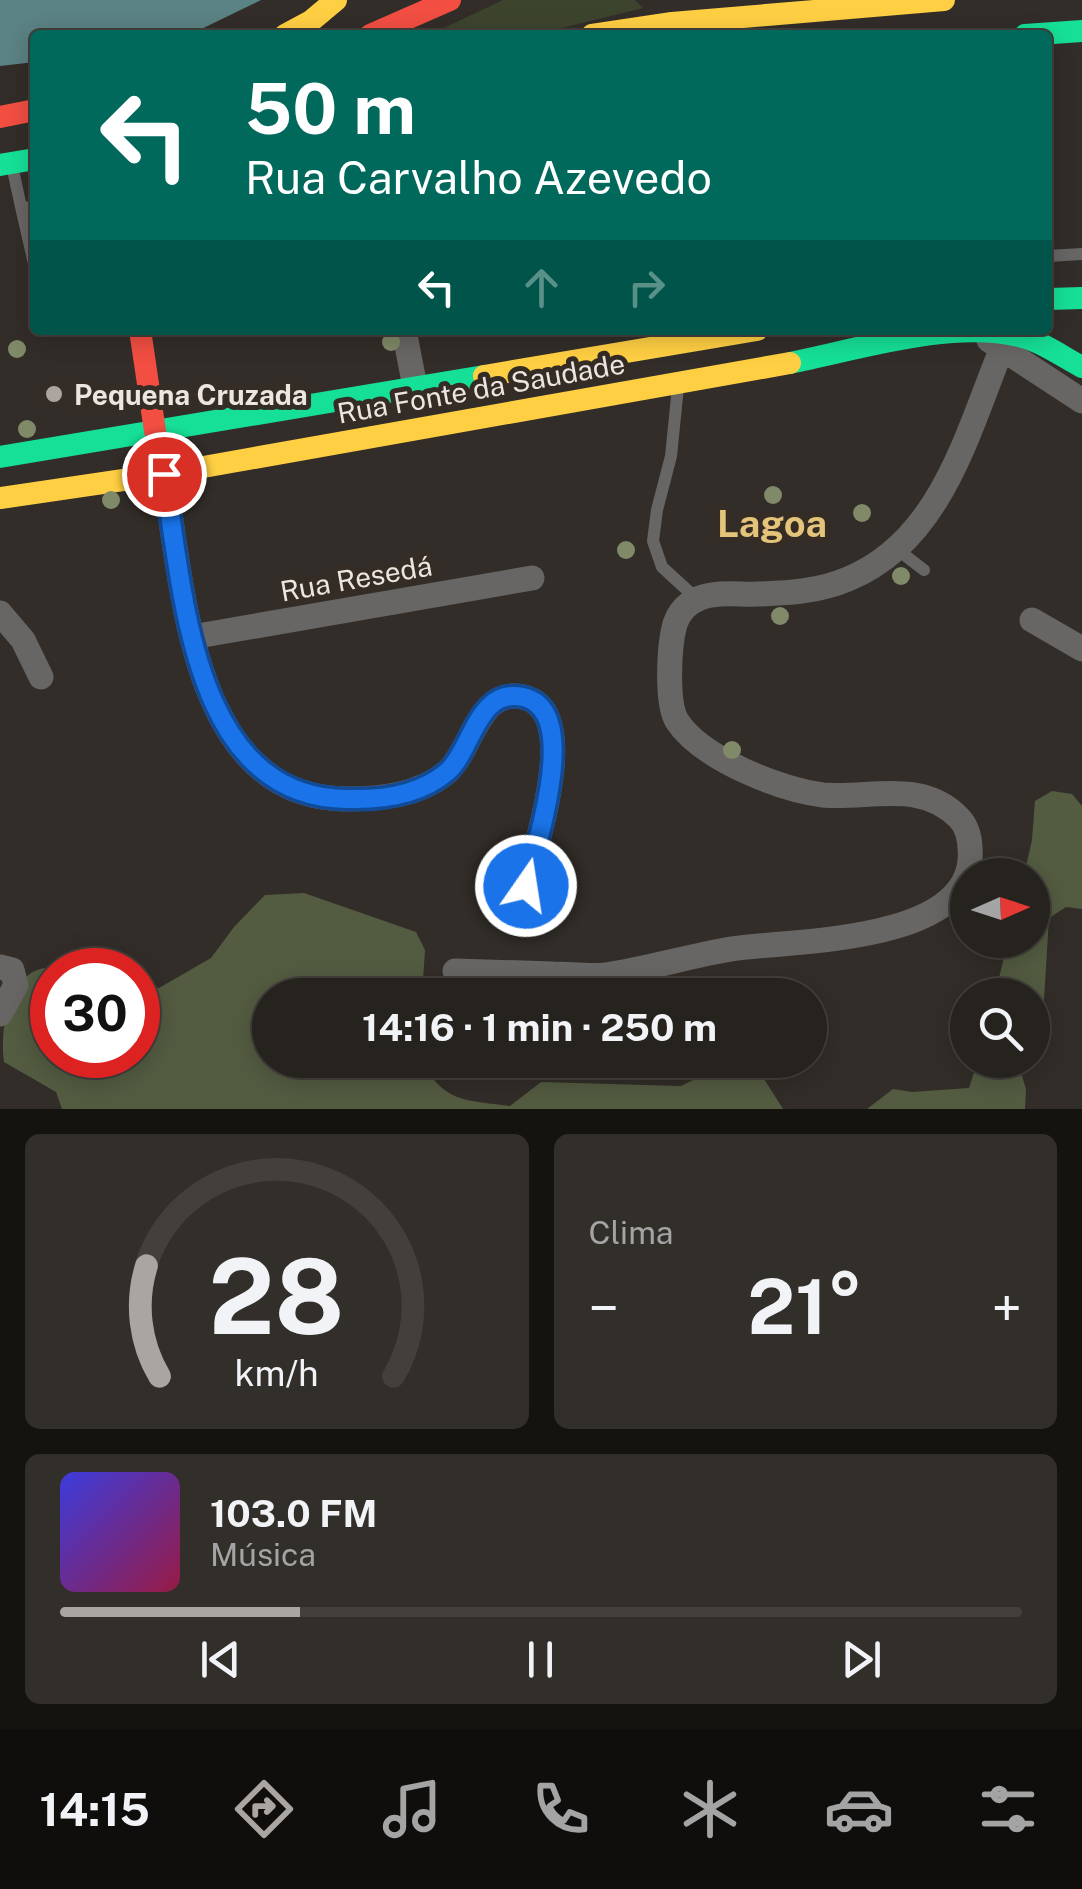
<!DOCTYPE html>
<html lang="pt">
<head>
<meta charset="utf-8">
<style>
	:root { --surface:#26221e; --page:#322f2b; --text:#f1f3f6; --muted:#a4a4a4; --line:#423f3c; --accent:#aaa5a0 }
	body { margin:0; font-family:"Public Sans",sans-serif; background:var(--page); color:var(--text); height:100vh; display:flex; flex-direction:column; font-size:38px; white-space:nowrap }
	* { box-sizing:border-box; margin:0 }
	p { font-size:32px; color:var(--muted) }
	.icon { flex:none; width:55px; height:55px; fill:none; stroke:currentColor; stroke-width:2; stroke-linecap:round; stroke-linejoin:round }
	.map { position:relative; height:1109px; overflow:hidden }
	.drawer { display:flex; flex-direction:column; gap:25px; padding:25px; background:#151310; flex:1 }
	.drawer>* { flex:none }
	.banner { position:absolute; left:30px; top:30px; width:1022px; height:305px; border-radius:10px; box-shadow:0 5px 25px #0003,0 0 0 2px var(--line); background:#00695c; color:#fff; overflow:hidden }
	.needle { width:65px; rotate:87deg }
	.controls { position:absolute; left:950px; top:858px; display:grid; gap:20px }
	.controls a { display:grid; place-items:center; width:100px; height:100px; border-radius:50%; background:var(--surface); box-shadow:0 5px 25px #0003,0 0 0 2px var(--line); font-size:50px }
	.speed { position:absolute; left:30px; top:948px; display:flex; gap:20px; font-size:50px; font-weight:700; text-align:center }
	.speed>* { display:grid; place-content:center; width:130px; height:130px; border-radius:50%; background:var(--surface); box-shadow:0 5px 25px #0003,0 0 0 2px var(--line); line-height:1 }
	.speed .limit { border:15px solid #d22; background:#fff; color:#111 }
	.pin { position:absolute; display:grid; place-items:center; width:85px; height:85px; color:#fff; margin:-42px; border:5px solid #fff; border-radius:50%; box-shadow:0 2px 10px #0007 }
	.me { position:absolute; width:110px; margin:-55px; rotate:13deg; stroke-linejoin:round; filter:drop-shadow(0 0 8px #0008) }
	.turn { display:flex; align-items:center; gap:35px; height:210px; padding:0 50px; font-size:45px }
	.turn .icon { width:130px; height:130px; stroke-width:2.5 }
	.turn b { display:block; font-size:70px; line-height:85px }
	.lanes { display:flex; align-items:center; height:95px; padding:0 50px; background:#0003; justify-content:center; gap:50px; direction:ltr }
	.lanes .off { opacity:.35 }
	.big { font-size:75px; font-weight:700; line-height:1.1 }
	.drawer .widget { flex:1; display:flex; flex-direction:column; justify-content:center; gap:15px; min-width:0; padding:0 35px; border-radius:15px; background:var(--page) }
	.drawer .dial { align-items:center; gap:0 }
	.dial svg { height:260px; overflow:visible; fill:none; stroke:var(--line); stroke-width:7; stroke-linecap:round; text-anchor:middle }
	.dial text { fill:var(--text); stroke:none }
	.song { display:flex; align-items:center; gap:30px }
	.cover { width:120px; height:120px; border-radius:15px; background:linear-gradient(135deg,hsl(240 70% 55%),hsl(340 70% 35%)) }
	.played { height:10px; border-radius:5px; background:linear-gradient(90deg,var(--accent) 25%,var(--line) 25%) }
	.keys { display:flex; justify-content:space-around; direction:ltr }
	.heat { display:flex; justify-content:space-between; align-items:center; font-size:55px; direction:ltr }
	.drawer .tiles { flex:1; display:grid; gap:25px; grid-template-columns:1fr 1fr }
	.widget:last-child { grid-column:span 2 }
	.trip { position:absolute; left:252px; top:978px; width:575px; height:100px; border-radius:50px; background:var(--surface); box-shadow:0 5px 25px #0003,0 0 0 2px var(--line); font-weight:700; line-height:100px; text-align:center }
	.tab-bar { display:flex; height:160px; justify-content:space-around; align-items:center; background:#0f0e0c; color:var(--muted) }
	.tab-bar .icon { width:70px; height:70px }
	.tab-bar .on { color:var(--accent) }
	.tab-bar b { font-size:45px; color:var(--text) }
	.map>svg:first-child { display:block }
	.green { fill:#3d442e }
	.forest { fill:#535c41 }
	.water { fill:#5b8284 }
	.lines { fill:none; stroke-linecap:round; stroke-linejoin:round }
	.lane { stroke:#686664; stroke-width:12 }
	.street { stroke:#686664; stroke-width:25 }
	.fast { stroke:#16e098; stroke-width:22 }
	.slow { stroke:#ffcf43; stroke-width:22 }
	.jam { stroke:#f24e42; stroke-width:22 }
	.tree { fill:#808968 }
	.route-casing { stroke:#114b97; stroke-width:25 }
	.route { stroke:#1a73e8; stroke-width:18 }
	.poi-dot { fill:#aaa5a0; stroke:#352d25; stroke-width:4 }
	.labels { text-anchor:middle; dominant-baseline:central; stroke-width:10; stroke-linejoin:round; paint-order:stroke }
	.street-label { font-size:28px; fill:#ebe6e1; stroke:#352d25 }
	.poi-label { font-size:28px; font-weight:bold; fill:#ebe6e1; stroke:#352d25; text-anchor:start }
	.district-label { font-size:38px; font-weight:bold; fill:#e4c47a; stroke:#352d25 }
</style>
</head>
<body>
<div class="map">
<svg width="1082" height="1109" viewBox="0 0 1082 1109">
	<rect width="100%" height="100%" fill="#322d28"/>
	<!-- green -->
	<path class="green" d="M503,0H635L643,8L534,35H429Z"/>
	<!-- forest -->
	<path class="forest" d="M1052,791L1072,794L1082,806V909L1066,907L1049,918L1044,1000L1033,1020L1032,995H995L1008,940H1032V875H1024L1032,840L1035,801Z
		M304,893L416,932L425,950L422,995H270V1060H421C444,1103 465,1100 510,1106L541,1082L681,1086L697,1078L709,1062L752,1060L783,1109H62L56,1092L4,1062C0,1033 6,983 37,970C47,966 59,968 70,970H52V1055H138V983L159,988L211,958L234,927L265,895Z
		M978,1060H1017L1026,1089L1025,1109H867L893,1089L912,1092L969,1088Z"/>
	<!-- water -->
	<path class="water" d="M0,0H261L189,35H35V62L0,66Z"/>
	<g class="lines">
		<!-- lane -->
		<path class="lane" d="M13,170L21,207L33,208
			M21,207L35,268
			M1048,256L1082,254
			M678,387L671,456L657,510L653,541L662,567L697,599
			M898,550L924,570"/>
		<!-- street -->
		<path class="street" d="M404,330L415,387
			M989,340L1082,401
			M164,474C183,586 191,799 347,799C381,799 420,795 447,772C472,751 478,687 523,697C583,710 535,846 526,885
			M0,613L23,640L41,677
			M1032,620L1082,649
			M192,637L532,578
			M0,967L12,970L16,985L0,1014
			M455,971C487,972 520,973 553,974C570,974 589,977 606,975C648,969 689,956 731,949C791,940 962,944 970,861C971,846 970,829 959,818C922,779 870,799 823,795C780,790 701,758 677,721C666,703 669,645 675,624C679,612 687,603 700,598C719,591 740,595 759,594C790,593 820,591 848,579C941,541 967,433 1002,348"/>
		<!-- fast -->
		<path class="fast" d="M1025,35L1082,31
			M0,165L35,159
			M1048,299L1082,298
			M790,363C860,349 949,320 1019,336C1041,341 1063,357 1082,367
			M0,457L484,376"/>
		<!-- slow -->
		<path class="slow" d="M285,35L311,21L336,0
			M592,35L672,23L944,0
			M484,376L757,330
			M0,498L164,474L790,363"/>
		<!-- jam -->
		<path class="jam" d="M370,35L450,0
			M0,117L35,110
			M140,330L155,431"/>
	</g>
	<!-- trees -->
	<g class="tree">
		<circle cx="391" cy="342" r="9"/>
		<circle cx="17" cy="349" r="9"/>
		<circle cx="27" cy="429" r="9"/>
		<circle cx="773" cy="495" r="9"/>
		<circle cx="111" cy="500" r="9"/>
		<circle cx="862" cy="513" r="9"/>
		<circle cx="626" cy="550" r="9"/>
		<circle cx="901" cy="576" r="9"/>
		<circle cx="780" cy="616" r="9"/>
		<circle cx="732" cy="750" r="9"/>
		<circle cx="548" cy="921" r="9"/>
	</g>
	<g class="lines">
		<!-- route casing -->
		<g class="route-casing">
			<path id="route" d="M164,474C183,587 191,798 347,799C381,800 420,795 447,772C472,751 477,687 523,697C583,710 535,846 526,886"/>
		</g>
		<!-- route -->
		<use href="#route" class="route"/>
	</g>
	<!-- markers -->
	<circle class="poi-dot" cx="54" cy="394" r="10"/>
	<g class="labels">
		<!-- street labels -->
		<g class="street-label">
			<text transform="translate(481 388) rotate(-10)">Rua Fonte da Saudade</text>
			<text transform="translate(356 578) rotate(-10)">Rua Resedá</text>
		</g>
		<!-- poi labels -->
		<g class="poi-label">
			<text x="74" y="394">Pequena Cruzada</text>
		</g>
		<!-- district labels -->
		<g class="district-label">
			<text x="772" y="523">Lagoa</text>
		</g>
	</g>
</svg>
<div class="controls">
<a><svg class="needle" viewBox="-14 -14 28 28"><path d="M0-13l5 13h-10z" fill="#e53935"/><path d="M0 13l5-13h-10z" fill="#a4a4a4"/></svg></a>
<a><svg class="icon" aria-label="search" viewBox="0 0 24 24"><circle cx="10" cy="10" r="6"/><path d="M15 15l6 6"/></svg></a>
</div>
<div class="speed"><div class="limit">30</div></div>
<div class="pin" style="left:164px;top:474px;background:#d93025"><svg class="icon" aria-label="arrive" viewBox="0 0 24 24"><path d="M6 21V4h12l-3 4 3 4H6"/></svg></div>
<svg class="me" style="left:526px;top:886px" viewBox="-20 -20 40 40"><circle r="17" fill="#1a73e8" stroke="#fff" stroke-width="3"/><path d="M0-11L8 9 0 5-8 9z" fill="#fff"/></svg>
<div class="trip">14:16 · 1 min · 250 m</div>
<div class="banner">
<div class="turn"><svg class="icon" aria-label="left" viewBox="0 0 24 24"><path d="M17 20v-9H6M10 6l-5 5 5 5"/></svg><div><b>50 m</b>Rua Carvalho Azevedo</div></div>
<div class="lanes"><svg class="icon" aria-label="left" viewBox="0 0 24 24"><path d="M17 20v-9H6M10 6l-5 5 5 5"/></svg><svg class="icon off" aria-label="ahead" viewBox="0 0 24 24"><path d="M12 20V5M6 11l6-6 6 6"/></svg><svg class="icon off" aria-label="right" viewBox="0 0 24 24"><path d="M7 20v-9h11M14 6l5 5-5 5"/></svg></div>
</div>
</div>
<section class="drawer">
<div class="tiles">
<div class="widget dial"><svg viewBox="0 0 100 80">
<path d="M14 69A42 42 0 1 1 86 69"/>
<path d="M14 69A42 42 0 0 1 10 35" stroke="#aaa5a0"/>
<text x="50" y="56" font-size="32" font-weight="700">28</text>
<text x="50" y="72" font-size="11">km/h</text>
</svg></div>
<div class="widget"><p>Clima</p>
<div class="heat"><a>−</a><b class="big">21°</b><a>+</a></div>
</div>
<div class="widget">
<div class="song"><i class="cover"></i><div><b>103.0 FM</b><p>Música</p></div></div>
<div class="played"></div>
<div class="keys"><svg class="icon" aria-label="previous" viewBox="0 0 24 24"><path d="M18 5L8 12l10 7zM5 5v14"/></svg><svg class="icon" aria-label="pause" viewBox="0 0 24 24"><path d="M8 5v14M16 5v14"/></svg><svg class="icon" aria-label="next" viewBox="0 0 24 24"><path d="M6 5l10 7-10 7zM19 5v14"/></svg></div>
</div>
</div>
</section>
<nav class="tab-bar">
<b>14:15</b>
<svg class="icon on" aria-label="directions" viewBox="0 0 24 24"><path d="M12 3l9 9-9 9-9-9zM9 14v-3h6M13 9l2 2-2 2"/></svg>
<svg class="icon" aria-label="music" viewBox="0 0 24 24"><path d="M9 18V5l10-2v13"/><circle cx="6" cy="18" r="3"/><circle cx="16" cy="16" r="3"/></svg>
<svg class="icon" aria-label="phone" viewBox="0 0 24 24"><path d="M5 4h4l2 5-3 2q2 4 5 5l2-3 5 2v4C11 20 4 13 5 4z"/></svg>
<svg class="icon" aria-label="climate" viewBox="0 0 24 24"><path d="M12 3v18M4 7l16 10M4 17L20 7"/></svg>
<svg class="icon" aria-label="car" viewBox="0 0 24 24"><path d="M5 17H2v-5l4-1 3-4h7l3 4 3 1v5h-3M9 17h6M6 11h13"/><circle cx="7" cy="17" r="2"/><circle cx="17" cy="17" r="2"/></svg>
<svg class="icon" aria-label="filters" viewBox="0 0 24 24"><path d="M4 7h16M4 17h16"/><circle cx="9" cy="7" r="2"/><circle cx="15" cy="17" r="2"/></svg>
</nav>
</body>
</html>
